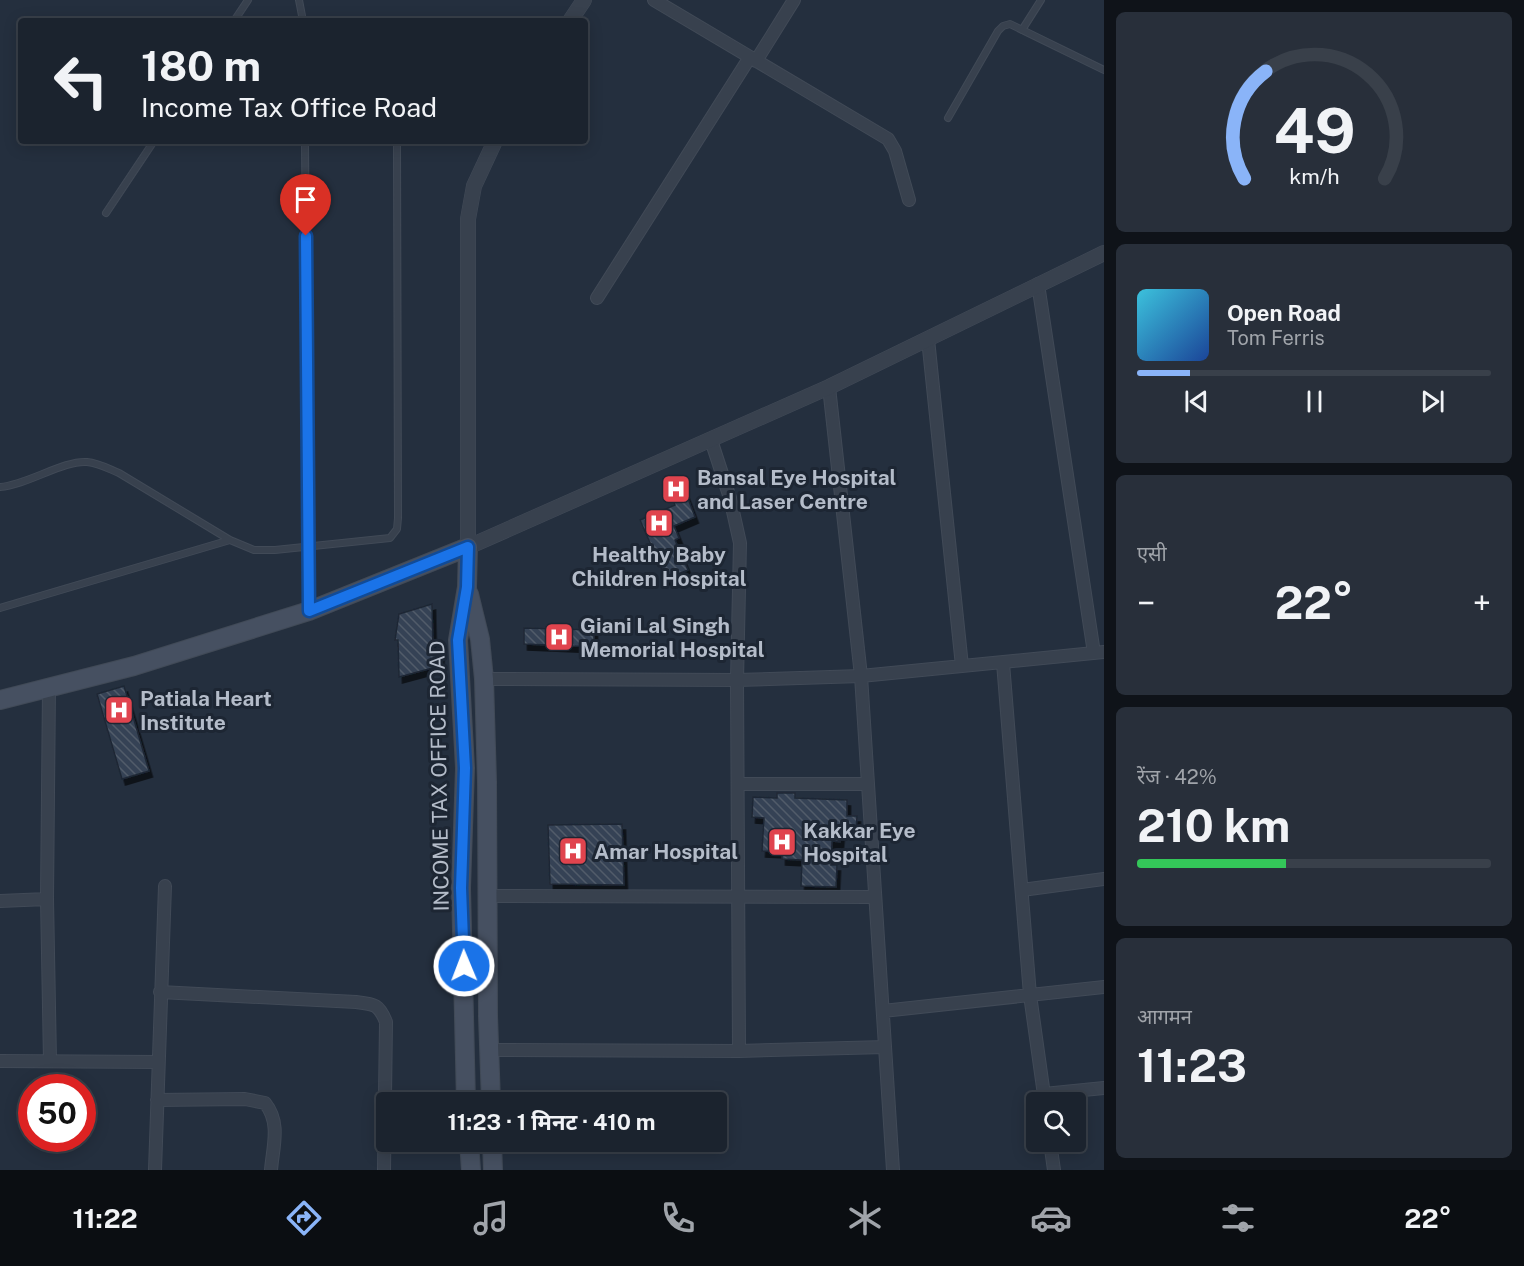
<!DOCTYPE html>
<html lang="hi">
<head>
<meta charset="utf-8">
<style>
	:root { --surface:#1b232e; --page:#282f3a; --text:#f1f3f6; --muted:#a0a4aa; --line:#39404a; --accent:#8ab4f8 }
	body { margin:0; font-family:"Public Sans","Noto Sans Devanagari",sans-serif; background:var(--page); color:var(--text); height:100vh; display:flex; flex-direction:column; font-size:22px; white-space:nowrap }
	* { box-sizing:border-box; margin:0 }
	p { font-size:20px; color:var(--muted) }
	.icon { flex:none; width:33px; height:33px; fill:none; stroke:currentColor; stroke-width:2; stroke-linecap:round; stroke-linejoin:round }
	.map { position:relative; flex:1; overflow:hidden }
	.sheet { display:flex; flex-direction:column; gap:12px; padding:12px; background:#0f1319; width:420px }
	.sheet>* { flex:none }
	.hud { position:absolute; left:18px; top:18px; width:570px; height:126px; border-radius:6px; box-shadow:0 3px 15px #0003,0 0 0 2px var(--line); background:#1b232e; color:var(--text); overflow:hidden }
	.fabs { position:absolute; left:1026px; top:1092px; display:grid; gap:12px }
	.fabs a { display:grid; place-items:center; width:60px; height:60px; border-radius:6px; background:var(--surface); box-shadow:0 3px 15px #0003,0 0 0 2px var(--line); font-size:30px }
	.speed { position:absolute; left:18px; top:1074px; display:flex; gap:12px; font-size:30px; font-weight:700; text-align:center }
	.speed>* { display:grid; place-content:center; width:78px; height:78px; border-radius:50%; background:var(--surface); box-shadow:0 3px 15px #0003,0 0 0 2px var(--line); line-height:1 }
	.speed .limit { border:9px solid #d22; background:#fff; color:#111 }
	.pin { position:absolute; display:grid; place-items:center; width:51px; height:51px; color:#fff; margin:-62px -26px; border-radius:50% 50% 50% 0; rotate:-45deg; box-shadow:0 0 6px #0007 }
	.pin .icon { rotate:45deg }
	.me { position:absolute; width:66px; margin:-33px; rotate:359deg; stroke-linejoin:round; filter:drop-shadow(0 0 4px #0008) }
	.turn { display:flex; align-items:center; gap:21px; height:126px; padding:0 24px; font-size:27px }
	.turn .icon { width:78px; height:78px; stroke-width:2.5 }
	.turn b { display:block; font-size:42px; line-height:51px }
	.big { font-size:45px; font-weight:700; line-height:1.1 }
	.sheet .widget { flex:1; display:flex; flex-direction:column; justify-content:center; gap:9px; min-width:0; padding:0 21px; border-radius:9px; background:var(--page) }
	.sheet .dial { align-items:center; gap:0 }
	.dial svg { height:156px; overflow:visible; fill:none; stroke:var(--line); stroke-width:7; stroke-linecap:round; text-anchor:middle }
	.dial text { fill:var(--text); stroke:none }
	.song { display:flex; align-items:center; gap:18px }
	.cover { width:72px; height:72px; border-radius:9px; background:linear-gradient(135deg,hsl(190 70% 55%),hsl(220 70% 35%)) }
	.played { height:6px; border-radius:3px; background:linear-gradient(90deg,var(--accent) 15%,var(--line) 15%) }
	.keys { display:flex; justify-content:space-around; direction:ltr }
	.heat { display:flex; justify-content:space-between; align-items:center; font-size:33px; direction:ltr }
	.charge { height:9px; border-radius:4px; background:linear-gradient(90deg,#34c759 42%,var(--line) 0) }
	.trip { position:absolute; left:376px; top:1092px; width:351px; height:60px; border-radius:6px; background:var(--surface); box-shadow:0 3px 15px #0003,0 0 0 2px var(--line); font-weight:700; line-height:60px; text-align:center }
	.tabs { display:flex; height:96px; justify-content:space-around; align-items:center; background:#0b0e12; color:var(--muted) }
	.tabs .icon { width:42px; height:42px }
	.tabs .current { color:var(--accent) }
	.tabs b { font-size:27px; color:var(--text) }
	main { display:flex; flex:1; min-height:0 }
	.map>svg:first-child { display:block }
	.building { fill:url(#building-back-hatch); stroke:#1f2835; stroke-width:1.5; filter:url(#shadow) }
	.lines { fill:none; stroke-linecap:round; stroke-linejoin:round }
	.service-casing { stroke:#414a57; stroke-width:8 }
	.minor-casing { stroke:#414a57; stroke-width:14 }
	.tertiary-casing { stroke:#414a57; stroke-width:16 }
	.secondary-casing { stroke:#414a57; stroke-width:20 }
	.service { stroke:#38414e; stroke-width:6 }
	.minor { stroke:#38414e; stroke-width:12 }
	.tertiary { stroke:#38414e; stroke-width:15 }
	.secondary { stroke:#465061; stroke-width:18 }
	.route-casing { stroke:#114b97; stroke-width:15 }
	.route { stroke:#1a73e8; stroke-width:10 }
	.labels { text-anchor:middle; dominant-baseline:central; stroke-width:6; stroke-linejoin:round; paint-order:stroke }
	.poi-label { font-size:21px; font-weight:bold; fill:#b4bcc9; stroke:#1d2633; text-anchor:start }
	.street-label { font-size:21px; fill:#b4bcc9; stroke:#1d2633 }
</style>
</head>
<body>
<main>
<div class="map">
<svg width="1104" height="1170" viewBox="0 0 1104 1170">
	<defs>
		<pattern id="building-back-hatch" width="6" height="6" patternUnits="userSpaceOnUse" patternTransform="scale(1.5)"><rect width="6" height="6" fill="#364354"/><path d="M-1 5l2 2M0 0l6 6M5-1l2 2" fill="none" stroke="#515c6b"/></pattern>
		<filter id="shadow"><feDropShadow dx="3.5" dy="6" stdDeviation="0" flood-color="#0009"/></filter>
	</defs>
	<rect width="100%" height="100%" fill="#242f3e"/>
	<!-- building -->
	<path class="building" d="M681,480L695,517L674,526L679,538L675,540L688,570L666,579L640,520L675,505L668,486Z
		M432,604L433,649L441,647L440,666L399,677L398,640H395L399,614Z
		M524,628L594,630V647L524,644Z
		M124,686L149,771L122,779L97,694Z
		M777,793H795V798L847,800V816H857L856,832H841L840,842L832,841L831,865H837L836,887L801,886L802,860L782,859V852L762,851L764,818L752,817L753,797L777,798Z
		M622,824L624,885L550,884L548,825Z"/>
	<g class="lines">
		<!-- service casing -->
		<g class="service-casing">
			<path id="service" d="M299,0L303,21
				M234,21L248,0
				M1022,30L1041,0
				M948,118L998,31L1003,26L1010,24L1104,70
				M305,141L309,608
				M106,213L154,141
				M0,487C27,485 64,460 87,462C99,463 109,469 119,473L230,540L254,550H275L390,538L397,529L398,518L397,141
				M0,608L230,540"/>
		</g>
		<!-- minor casing -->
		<g class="minor-casing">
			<path id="minor" d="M654,0L888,139L895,151L909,200
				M756,61L794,0
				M1038,284L1094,653
				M597,298L750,57
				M928,339L962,666
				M829,387L861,676L893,1170
				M1003,663L1030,995L1045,1102
				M484,679L737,680L861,676L1104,652
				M738,784H868
				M1022,890L1104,879
				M488,896L875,897
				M47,899L49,687
				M0,901L47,899L50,1061
				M160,992L356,1002C374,1004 379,1004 386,1022L384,1170
				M883,1011L1104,987
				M490,1050L739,1051L737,680L740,543L730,498L711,440
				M739,1051L885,1047
				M0,1061L158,1062
				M1044,1094L1104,1088
				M157,1100L245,1099L265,1103C281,1123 273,1146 271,1170
				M1050,1142L1054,1170
				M155,1170L165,886"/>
		</g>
		<!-- tertiary casing -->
		<g class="tertiary-casing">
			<path id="tertiary" d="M570,21L584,0
				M495,141L474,186L468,219V547L829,387L1104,253"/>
		</g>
		<!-- secondary casing -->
		<g class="secondary-casing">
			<path id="secondary" d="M469,594L480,639L484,679L487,782L488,1016L491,1102
				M0,700L134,666L309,611L468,547L467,587L458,640L465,768L461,888L466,1102
				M469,1142L471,1170
				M492,1142L493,1170"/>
		</g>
		<!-- service -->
		<use href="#service" class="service"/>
		<!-- minor -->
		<use href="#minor" class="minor"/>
		<!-- tertiary -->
		<use href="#tertiary" class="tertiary"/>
		<!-- secondary -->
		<use href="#secondary" class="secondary"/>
	</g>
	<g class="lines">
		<!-- route casing -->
		<g class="route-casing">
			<path id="route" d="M306,236L309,611L468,547L467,587L458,640L465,768L461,888L464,966"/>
		</g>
		<!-- route -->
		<use href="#route" class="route"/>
	</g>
	<!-- icons -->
	<defs>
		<g id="hospital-square" transform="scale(1.5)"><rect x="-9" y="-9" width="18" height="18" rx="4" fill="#e0444e" stroke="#1d2633"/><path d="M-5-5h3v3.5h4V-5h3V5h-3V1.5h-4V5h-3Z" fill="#fff"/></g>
	</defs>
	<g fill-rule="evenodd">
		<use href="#hospital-square" x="676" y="489"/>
		<use href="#hospital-square" x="659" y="523"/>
		<use href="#hospital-square" x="559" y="637"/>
		<use href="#hospital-square" x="119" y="710"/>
		<use href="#hospital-square" x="782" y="842"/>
		<use href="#hospital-square" x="573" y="851"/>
	</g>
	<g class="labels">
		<!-- poi labels -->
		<g class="poi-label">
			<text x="697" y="477">Bansal Eye Hospital<tspan x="697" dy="24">and Laser Centre</tspan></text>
			<text x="659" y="554" text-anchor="middle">Healthy Baby<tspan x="659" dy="24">Children Hospital</tspan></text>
			<text x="580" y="625">Giani Lal Singh<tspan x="580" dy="24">Memorial Hospital</tspan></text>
			<text x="140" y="698">Patiala Heart<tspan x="140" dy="24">Institute</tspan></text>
			<text x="803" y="830">Kakkar Eye<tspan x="803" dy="24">Hospital</tspan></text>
			<text x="594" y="851">Amar Hospital</text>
		</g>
		<!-- street labels -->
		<g class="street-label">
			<text transform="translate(439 776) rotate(-91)">INCOME TAX OFFICE ROAD</text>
		</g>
	</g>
</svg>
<div class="fabs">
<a><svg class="icon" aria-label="search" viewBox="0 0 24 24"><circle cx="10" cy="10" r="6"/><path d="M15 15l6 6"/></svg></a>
</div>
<div class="speed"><div class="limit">50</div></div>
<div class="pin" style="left:306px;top:236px;background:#d93025"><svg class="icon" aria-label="arrive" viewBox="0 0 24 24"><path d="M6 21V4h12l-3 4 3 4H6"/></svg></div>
<svg class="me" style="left:464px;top:966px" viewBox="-20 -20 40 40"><circle r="17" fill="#1a73e8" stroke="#fff" stroke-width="3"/><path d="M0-11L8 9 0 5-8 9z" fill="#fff"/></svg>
<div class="trip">11:23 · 1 मिनट · 410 m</div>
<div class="hud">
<div class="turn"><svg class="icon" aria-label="left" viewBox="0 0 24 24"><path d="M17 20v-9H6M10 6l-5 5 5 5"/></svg><div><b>180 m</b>Income Tax Office Road</div></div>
</div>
</div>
<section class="sheet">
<div class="widget dial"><svg viewBox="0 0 100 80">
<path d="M14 69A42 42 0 1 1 86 69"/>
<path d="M14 69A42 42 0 0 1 25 14" stroke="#8ab4f8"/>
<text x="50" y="56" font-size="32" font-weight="700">49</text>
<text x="50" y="72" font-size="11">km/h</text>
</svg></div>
<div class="widget">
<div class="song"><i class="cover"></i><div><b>Open Road</b><p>Tom Ferris</p></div></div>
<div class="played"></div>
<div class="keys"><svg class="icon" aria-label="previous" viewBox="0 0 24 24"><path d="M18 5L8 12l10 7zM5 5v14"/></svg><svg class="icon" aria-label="pause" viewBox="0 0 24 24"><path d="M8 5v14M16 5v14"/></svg><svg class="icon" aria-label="next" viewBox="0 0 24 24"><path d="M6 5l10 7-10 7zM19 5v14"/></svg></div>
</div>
<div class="widget"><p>एसी</p>
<div class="heat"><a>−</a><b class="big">22°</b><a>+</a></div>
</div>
<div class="widget"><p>रेंज · 42%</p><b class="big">210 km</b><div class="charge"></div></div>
<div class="widget"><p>आगमन</p><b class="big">11:23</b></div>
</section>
</main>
<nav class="tabs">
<b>11:22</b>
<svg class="icon current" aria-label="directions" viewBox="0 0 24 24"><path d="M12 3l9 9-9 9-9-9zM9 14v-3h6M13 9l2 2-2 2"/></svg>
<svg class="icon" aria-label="music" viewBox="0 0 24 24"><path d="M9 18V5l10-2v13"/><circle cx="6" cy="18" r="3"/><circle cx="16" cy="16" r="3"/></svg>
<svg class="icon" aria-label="phone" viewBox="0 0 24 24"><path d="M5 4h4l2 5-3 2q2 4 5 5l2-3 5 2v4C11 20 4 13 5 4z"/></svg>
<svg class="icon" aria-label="climate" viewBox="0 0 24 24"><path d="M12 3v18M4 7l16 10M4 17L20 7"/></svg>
<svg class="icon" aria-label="car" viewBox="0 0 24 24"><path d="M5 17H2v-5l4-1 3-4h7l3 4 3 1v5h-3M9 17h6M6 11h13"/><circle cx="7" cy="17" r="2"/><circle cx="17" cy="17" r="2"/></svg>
<svg class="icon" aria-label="filters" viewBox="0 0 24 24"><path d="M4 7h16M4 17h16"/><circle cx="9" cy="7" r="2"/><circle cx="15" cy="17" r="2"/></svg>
<b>22°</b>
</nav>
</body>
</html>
